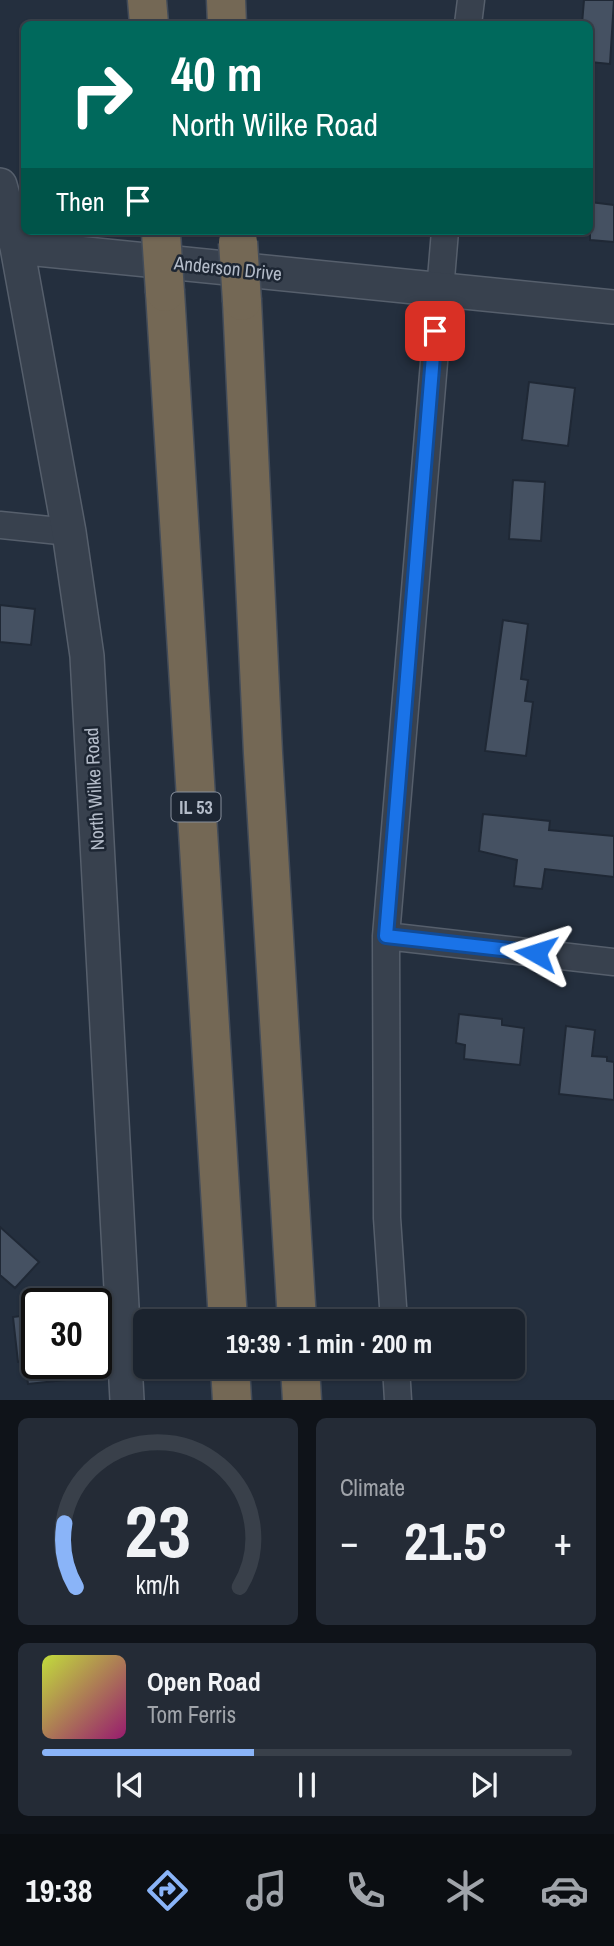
<!DOCTYPE html>
<html lang="en">
<head>
<meta charset="utf-8">
<style>
	:root { --surface:#1b232e; --page:#242b36; --text:#f1f3f6; --muted:#a0a4aa; --line:#39404a; --accent:#8ab4f8 }
	body { margin:0; font-family:"Archivo Narrow",sans-serif; background:var(--page); color:var(--text); height:100vh; display:flex; flex-direction:column; font-size:26px; white-space:nowrap }
	* { box-sizing:border-box; margin:0 }
	p { font-size:23px; color:var(--muted) }
	.icon { flex:none; width:38px; height:38px; fill:none; stroke:currentColor; stroke-width:2; stroke-linecap:round; stroke-linejoin:round }
	.map { position:relative; height:1400px; overflow:hidden }
	.side { display:flex; flex-direction:column; gap:18px; padding:18px; background:#0f1319; flex:1 }
	.side>* { flex:none }
	.top-card { position:absolute; left:21px; top:21px; width:572px; height:214px; border-radius:10px; box-shadow:0 2px 5px #0004,0 0 0 2px var(--line); background:#00695c; color:#fff; overflow:hidden }
	.speed { position:absolute; left:21px; top:1288px; display:flex; gap:14px; font-size:35px; font-weight:700; text-align:center }
	.speed>* { display:grid; place-content:center; width:91px; height:91px; border-radius:50%; background:var(--surface); box-shadow:0 2px 5px #0004,0 0 0 2px var(--line); line-height:1 }
	.speed .limit { border:4px solid #111; border-radius:10px; background:#fff; color:#111 }
	.pin { position:absolute; display:grid; place-items:center; width:60px; height:60px; color:#fff; margin:-30px; border-radius:14px; box-shadow:0 4px 10px #0006 }
	.me { position:absolute; width:77px; margin:-38px; rotate:276deg; stroke-linejoin:round; filter:drop-shadow(0 0 5px #0008) }
	.turn { display:flex; align-items:center; gap:24px; height:147px; padding:0 35px; font-size:32px }
	.turn .icon { width:91px; height:91px; stroke-width:2.5 }
	.turn b { display:block; font-size:49px; line-height:60px }
	.then { display:flex; align-items:center; height:66px; padding:0 35px; background:#0003; gap:14px; font-size:26px }
	.big { font-size:52px; font-weight:700; line-height:1.1 }
	.side .card { flex:1; display:flex; flex-direction:column; justify-content:center; gap:10px; min-width:0; padding:0 24px; border-radius:10px; background:var(--page) }
	.side .dial { align-items:center; gap:0 }
	.dial svg { height:182px; overflow:visible; fill:none; stroke:var(--line); stroke-width:7; stroke-linecap:round; text-anchor:middle }
	.dial text { fill:var(--text); stroke:none }
	.song { display:flex; align-items:center; gap:21px }
	.cover { width:84px; height:84px; border-radius:10px; background:linear-gradient(135deg,hsl(70 70% 55%),hsl(320 70% 35%)) }
	.played { height:7px; border-radius:4px; background:linear-gradient(90deg,var(--accent) 40%,var(--line) 40%) }
	.keys { display:flex; justify-content:space-around; direction:ltr }
	.heat { display:flex; justify-content:space-between; align-items:center; font-size:38px; direction:ltr }
	.side .tiles { flex:1; display:grid; gap:18px; grid-template-columns:1fr 1fr }
	.card:last-child { grid-column:span 2 }
	.trip { position:absolute; left:133px; top:1309px; width:392px; height:70px; border-radius:10px; background:var(--surface); box-shadow:0 2px 5px #0004,0 0 0 2px var(--line); font-weight:700; line-height:70px; text-align:center }
	.tab-bar { display:flex; height:112px; justify-content:space-around; align-items:center; background:#0b0e12; color:var(--muted) }
	.tab-bar .icon { width:49px; height:49px }
	.tab-bar .selected { color:var(--accent) }
	.tab-bar b { font-size:32px; color:var(--text) }
	.map>svg:first-child { display:block }
	.building { fill:#455162; stroke:#1f2835; stroke-width:2 }
	.lines { fill:none; stroke-linecap:round; stroke-linejoin:round }
	.minor-casing { stroke:#565f6c; stroke-width:29 }
	.tertiary-casing { stroke:#565f6c; stroke-width:36 }
	.motorway-casing { stroke:#434c59; stroke-width:41 }
	.minor { stroke:#38414e; stroke-width:26 }
	.tertiary { stroke:#38414e; stroke-width:33 }
	.motorway { stroke:#746855; stroke-width:38 }
	.motorway-bridge-casing { stroke:#434c59; stroke-width:41; stroke-linecap:butt }
	.motorway-bridge { stroke:#746855; stroke-width:38 }
	.route-casing { stroke:#114b97; stroke-width:18 }
	.route { stroke:#1a73e8; stroke-width:12 }
	.labels { text-anchor:middle; dominant-baseline:central; stroke-width:5; stroke-linejoin:round; paint-order:stroke }
	.shield { fill:#1d2633; stroke:#878f9c; stroke-width:2 }
	.shield-label { font-size:18px; font-weight:bold; fill:#b4bcc9 }
	.street-label { font-size:19px; fill:#b4bcc9; stroke:#1d2633 }
</style>
</head>
<body>
<div class="map">
<svg width="614" height="1400" viewBox="0 0 614 1400">
	<rect width="100%" height="100%" fill="#242f3e"/>
	<!-- building -->
	<path class="building" d="M584,0H614L610,64L590,62V24H582Z
		M590,202L614,205V242L590,240Z
		M529,382L575,388L568,446L522,440Z
		M513,480L545,482L541,541L509,539Z
		M0,605L35,609L31,645L0,642Z
		M503,620L528,624L521,679L528,680L525,701L533,702L526,756L485,751Z
		M483,814L550,821L549,830L614,836V877L545,869L542,889L514,886L517,860L479,851Z
		M459,1014L502,1019V1025L524,1028L520,1065L464,1059L465,1045L456,1043Z
		M566,1026L595,1030L592,1056L607,1057V1061L614,1062V1100L559,1094Z
		M0,1227L39,1262L15,1288L0,1275Z
		M37,1314V1360L18,1362L13,1317Z
		M25,1363H92L93,1377L28,1384Z"/>
	<g class="lines">
		<!-- minor casing -->
		<g class="minor-casing">
			<path id="minor" d="M468,24L471,0
				M0,525L69,532
				M386,936L614,962
				M394,1321L387,1218L386,936L445,231
				M396,1367L398,1400"/>
		</g>
		<!-- tertiary casing -->
		<g class="tertiary-casing">
			<path id="tertiary" d="M0,185L17,247L69,532L87,656L127,1400
				M17,247L614,307"/>
		</g>
		<!-- motorway casing -->
		<g class="motorway-casing">
			<path id="motorway" d="M147,0L149,24
				M226,0L227,24
				M165,292L228,1321
				M242,301L263,753L297,1321
				M230,1367L232,1400
				M300,1367L302,1400"/>
		</g>
		<!-- minor -->
		<use href="#minor" class="minor"/>
		<!-- tertiary -->
		<use href="#tertiary" class="tertiary"/>
		<!-- motorway -->
		<use href="#motorway" class="motorway"/>
		<!-- motorway-bridge casing -->
		<g class="motorway-bridge-casing">
			<path id="motorway-bridge" d="M161,233L165,292
				M238,242L242,301"/>
		</g>
		<!-- motorway-bridge -->
		<use href="#motorway-bridge" class="motorway-bridge"/>
	</g>
	<g class="lines">
		<!-- route casing -->
		<g class="route-casing">
			<path id="route" d="M435,331L386,936L536,953"/>
		</g>
		<!-- route -->
		<use href="#route" class="route"/>
	</g>
	<g class="labels">
		<!-- shield labels -->
		<rect class="shield" x="171.5" y="792.5" width="49" height="29" rx="5"/>
		<g class="shield-label">
			<text x="196" y="807">IL 53</text>
		</g>
		<!-- street labels -->
		<g class="street-label">
			<text transform="translate(228 268) rotate(6)">Anderson Drive</text>
			<text transform="translate(94 789) rotate(-93)">North Wilke Road</text>
		</g>
	</g>
</svg>
<div class="speed"><div class="limit">30</div></div>
<div class="pin" style="left:435px;top:331px;background:#d93025"><svg class="icon" aria-label="arrive" viewBox="0 0 24 24"><path d="M6 21V4h12l-3 4 3 4H6"/></svg></div>
<svg class="me" style="left:536px;top:953px" viewBox="-20 -20 40 40"><path d="M0-17L14 15 0 8-14 15z" fill="#1a73e8" stroke="#fff" stroke-width="4"/></svg>
<div class="trip">19:39 · 1 min · 200 m</div>
<div class="top-card">
<div class="turn"><svg class="icon" aria-label="right" viewBox="0 0 24 24"><path d="M7 20v-9h11M14 6l5 5-5 5"/></svg><div><b>40 m</b>North Wilke Road</div></div>
<div class="then">Then<svg class="icon" aria-label="arrive" viewBox="0 0 24 24"><path d="M6 21V4h12l-3 4 3 4H6"/></svg></div>
</div>
</div>
<section class="side">
<div class="tiles">
<div class="card dial"><svg viewBox="0 0 100 80">
<path d="M14 69A42 42 0 1 1 86 69"/>
<path d="M14 69A42 42 0 0 1 9 41" stroke="#8ab4f8"/>
<text x="50" y="56" font-size="32" font-weight="700">23</text>
<text x="50" y="72" font-size="11">km/h</text>
</svg></div>
<div class="card"><p>Climate</p>
<div class="heat"><a>−</a><b class="big">21.5°</b><a>+</a></div>
</div>
<div class="card">
<div class="song"><i class="cover"></i><div><b>Open Road</b><p>Tom Ferris</p></div></div>
<div class="played"></div>
<div class="keys"><svg class="icon" aria-label="previous" viewBox="0 0 24 24"><path d="M18 5L8 12l10 7zM5 5v14"/></svg><svg class="icon" aria-label="pause" viewBox="0 0 24 24"><path d="M8 5v14M16 5v14"/></svg><svg class="icon" aria-label="next" viewBox="0 0 24 24"><path d="M6 5l10 7-10 7zM19 5v14"/></svg></div>
</div>
</div>
</section>
<nav class="tab-bar">
<b>19:38</b>
<svg class="icon selected" aria-label="directions" viewBox="0 0 24 24"><path d="M12 3l9 9-9 9-9-9zM9 14v-3h6M13 9l2 2-2 2"/></svg>
<svg class="icon" aria-label="music" viewBox="0 0 24 24"><path d="M9 18V5l10-2v13"/><circle cx="6" cy="18" r="3"/><circle cx="16" cy="16" r="3"/></svg>
<svg class="icon" aria-label="phone" viewBox="0 0 24 24"><path d="M5 4h4l2 5-3 2q2 4 5 5l2-3 5 2v4C11 20 4 13 5 4z"/></svg>
<svg class="icon" aria-label="climate" viewBox="0 0 24 24"><path d="M12 3v18M4 7l16 10M4 17L20 7"/></svg>
<svg class="icon" aria-label="car" viewBox="0 0 24 24"><path d="M5 17H2v-5l4-1 3-4h7l3 4 3 1v5h-3M9 17h6M6 11h13"/><circle cx="7" cy="17" r="2"/><circle cx="17" cy="17" r="2"/></svg>
</nav>
</body>
</html>
